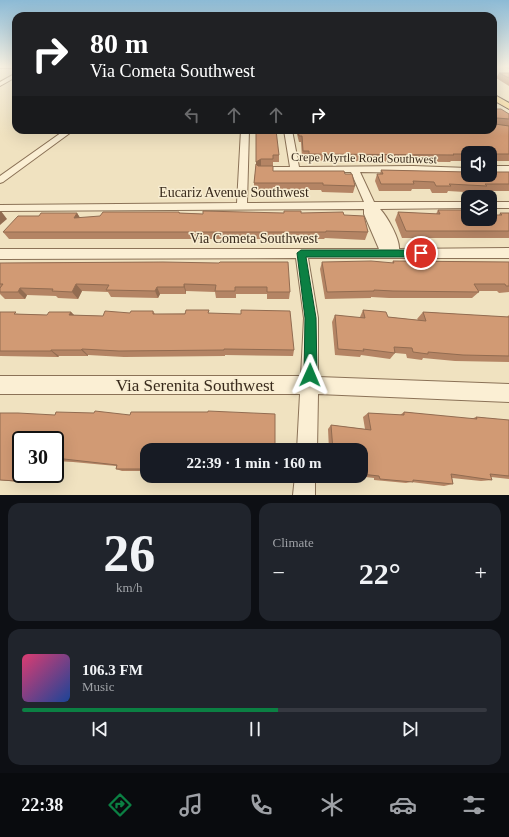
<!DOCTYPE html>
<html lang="en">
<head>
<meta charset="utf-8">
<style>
	:root { --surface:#171b24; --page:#20242c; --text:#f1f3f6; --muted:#9ea1a6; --line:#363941; --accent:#0b8043 }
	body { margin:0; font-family:Georgia,serif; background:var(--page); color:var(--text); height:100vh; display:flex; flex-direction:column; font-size:15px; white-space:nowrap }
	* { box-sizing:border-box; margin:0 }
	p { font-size:13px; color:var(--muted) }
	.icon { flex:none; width:22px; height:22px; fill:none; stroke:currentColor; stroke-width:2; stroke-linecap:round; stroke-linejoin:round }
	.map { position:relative; height:495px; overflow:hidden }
	.panel { display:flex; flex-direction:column; gap:8px; padding:8px; background:#0d0f14; flex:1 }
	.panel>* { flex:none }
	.banner { position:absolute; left:12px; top:12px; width:485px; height:122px; border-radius:12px; box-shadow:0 4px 16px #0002; background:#202124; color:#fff; overflow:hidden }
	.buttons { position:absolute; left:461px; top:146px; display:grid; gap:8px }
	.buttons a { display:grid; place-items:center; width:36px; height:36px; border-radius:8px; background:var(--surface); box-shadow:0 4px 16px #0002; font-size:20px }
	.speed { position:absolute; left:12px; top:431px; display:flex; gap:8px; font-size:20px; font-weight:700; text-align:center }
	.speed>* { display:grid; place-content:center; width:52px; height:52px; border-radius:50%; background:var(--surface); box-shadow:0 4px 16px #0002; line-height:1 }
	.speed .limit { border:2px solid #111; border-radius:6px; background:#fff; color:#111 }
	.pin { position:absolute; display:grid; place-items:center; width:34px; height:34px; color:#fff; margin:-17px; border:2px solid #fff; border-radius:50%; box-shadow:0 1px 4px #0007 }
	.me { position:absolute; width:44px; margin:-22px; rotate:1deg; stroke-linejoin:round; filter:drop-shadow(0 0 3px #0008) }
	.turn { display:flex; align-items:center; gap:14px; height:84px; padding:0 12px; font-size:18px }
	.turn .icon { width:52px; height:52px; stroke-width:2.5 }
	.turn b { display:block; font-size:28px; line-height:34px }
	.lanes { display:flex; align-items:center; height:38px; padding:0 12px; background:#0003; justify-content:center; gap:20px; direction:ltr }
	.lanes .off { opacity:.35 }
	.big { font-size:30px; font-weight:700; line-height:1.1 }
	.panel .tile { flex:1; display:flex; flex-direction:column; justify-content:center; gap:6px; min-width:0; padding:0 14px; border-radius:12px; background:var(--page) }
	.panel .dial { align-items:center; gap:0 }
	.dial b { font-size:52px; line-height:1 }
	.song { display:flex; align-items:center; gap:12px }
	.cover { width:48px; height:48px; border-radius:6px; background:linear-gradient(135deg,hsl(340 70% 55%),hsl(220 70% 35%)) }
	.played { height:4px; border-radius:2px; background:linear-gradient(90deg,var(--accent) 55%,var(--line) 55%) }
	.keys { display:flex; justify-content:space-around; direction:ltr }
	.heat { display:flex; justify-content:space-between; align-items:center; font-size:22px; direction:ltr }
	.panel .tiles { flex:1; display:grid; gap:8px; grid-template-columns:1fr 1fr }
	.tile:last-child { grid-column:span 2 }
	.trip { position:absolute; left:140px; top:443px; width:228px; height:40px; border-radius:12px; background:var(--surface); box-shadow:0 4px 16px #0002; font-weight:700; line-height:40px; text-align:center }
	.menu { display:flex; height:64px; justify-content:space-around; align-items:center; background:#090b0e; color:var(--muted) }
	.menu .icon { width:28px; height:28px }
	.menu .on { color:var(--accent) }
	.menu b { font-size:18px; color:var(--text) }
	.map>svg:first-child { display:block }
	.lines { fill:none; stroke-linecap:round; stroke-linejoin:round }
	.minor-casing { stroke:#8b7257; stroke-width:2 }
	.major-casing { stroke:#58402c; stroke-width:2 }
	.minor { fill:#fbefd4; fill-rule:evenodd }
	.major { fill:#f6d895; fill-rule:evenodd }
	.wall { fill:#b48464 }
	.shaded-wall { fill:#926c51 }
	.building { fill:#d19a74; stroke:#926c51 }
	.route { fill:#0b8043; stroke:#07532c }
	.labels { text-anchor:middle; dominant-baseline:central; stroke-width:3; stroke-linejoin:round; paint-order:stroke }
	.far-street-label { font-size:12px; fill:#392a1c; stroke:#f7ecd0 }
	.street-label { font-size:14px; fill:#392a1c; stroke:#f7ecd0 }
	.near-street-label { font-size:17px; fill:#392a1c; stroke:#f7ecd0 }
</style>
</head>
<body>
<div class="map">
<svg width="509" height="495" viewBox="0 0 509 495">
	<rect width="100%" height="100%" fill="#f0e2c0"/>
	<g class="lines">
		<!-- minor casing -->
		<g class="minor-casing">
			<path id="minor" d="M0,67H16V68H0Z
				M16,73V77L0,86V82Z
				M65,130H74L3,182L0,183V176Z
				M241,130H249L247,203L364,202L351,172H258L257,170L258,168L261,167H290L284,130H292L299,167L413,166L468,168V174L360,172L374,202H468V208L380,209C387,216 400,239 399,249L509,248V258H308L318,318V377L509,384V402L318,394L317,450H297L300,394H0V376H301L304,318L296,258L0,259V249H379L364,214V209L0,211V205L237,203Z
				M490,166H509V172H490Z
				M490,202H509V208H490Z
				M295,476H315V495H293Z"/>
		</g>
		<!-- major casing -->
		<g class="major-casing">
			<path id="major" d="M493,94L509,103V109L493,100Z"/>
		</g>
		<!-- minor -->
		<use href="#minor" class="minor"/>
		<!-- major -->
		<use href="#major" class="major"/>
	</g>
	<!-- wall -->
	<path class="wall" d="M504,67H509V69Z
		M499,73H509V86L496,78Z
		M493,109L509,119V161H490V153H468V161H451L450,162L308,161V158H302L301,142H299L296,130H493Z
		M256,130L279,155V162H273V166H259L273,171L345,174L355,186L353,193L322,192L321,190H254V183L256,164Z
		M381,170L458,172H509V191H483L482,193L448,191L447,193H432L430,189H412L411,191H379L375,181L377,174H380Z
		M438,210L468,219L499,215L500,213H509V238H402L395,220L398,212L436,214Z
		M179,212L180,213L203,214L301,213L344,215L368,232L365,240L325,238L324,239H9L3,232L77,213L80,218Z
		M393,261L509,262V292L499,293L497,291H479V292L472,298H389L371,297V298L325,299L320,269L322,262L392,263Z
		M163,262L290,292L289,299H267V294H236V298H216L215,292L186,291V294H160L158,298L111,297L108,292L82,291L78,299L58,298L56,296L27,295L25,299H5L0,294V263Z
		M363,310L388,317L418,320L417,319L423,312L507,317L509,315V362L455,361L423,358L422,360L407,358L406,354L395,353L390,359L361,355L360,357L335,355L332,322L335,315L360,318V317Z
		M153,311L155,314L209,313L294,350L293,356L225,355V356L124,357L88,355V356H59L58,357L0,356V312L19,314L47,315L71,312L74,315L103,316L130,313Z
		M404,412L471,419L476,417L507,420H509V479L491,477L492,480L481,481L452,478L453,484L444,486L411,482L406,483L374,480V478L357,476H361V450H329L328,429L331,425L365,429L363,417L368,413L400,415Z
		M0,413L147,450V471H122L116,469V466L73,462L55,461V440H21L28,483L0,480Z
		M193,476L192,478L161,479L157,477Z"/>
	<!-- shaded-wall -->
	<path class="shaded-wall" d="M261,159V166L256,169V162Z
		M1,211L7,219L0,225V212Z
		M77,213L82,221L74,218Z
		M76,284L82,291L78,299L72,292Z
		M184,284L186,291V294L184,287Z
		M157,287L160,294L158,298L155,291Z
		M20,288L27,295L25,299L18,292Z
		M71,312L77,318L69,315Z
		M82,349L88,355V356L81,350Z
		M51,350L59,356L58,357L51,351Z
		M21,474H32L28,483L17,481Z"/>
	<!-- building -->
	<path class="building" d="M499,73H509V78Z
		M493,109H501L509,114V119L497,118L495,124L509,126V154H490V153H468V154H453L454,155L309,154V151H303L302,136H299L298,130H493Z
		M256,130H276L279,155H273V159H261L256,162Z
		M256,164L258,166H273V171H344L345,174H352L355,186L323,185V183H254Z
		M381,170L468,172V175H490V172H509V184H485L487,186L449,184L451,186H436L434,182L413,181L414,184H381L377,174H383Z
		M438,210H468V219H490V215H502L500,213H509V231H406L398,212L440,214Z
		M203,211L284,213V211H301V213L343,212L344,215L364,216L368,232L326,231V232H3L18,216H39L41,213H77L74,218L100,216L103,212H179V213L203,214Z
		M371,261L394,263L393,261L509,262V286H506L505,284H474L479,292L393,291L374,290V291L327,292L322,262Z
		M163,262L219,263L220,262H288L290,292H267V287H235V291H215L216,285L184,284V287H157L155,291L106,290L109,285L76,284L72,292L52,291L53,289L20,288L18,292H0V288L3,284H0V263Z
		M186,310H209L208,313L241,314V310L290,311L294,350L224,349V350L119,351L82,349L81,350H51V351H0V312H16L14,314L47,315L49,312H71L69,315L103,316L105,311L130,313L131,311H153V314H185Z
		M363,310L386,312L388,317L426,321L423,312L509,317V356L463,355L428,352V354L413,352L412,348L394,347L395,353L363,349L364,351L338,349L335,315L365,318Z
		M95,411L130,415L131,412H208V411L275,414V450H147V469H116L117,465L64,459H55V440H21V473L17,481L0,480V413H18L55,415L56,412L94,413Z
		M404,412L477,419L476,417L509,420V476L490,474L492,480L451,474L453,484L413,480V482L380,479L379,476L361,474V450H333L331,425L371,430L368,413L404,415Z
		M157,476H189V477H157Z"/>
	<!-- sky -->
	<linearGradient id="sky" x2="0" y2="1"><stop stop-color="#8cbad5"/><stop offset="0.49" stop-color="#f8f2e3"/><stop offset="1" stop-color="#f8f2e3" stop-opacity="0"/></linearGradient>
	<rect width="509" height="136" fill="url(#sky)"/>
	<!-- route -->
	<path class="route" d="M301,250H421L426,253L421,257H306L316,318L317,375L315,380L310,382L306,380L304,375L305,318L297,253Z"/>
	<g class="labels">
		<!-- far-street labels -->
		<g class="far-street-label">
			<text transform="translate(364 158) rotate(1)">Crepe Myrtle Road Southwest</text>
		</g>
		<!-- street labels -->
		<g class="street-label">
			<text x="234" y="192">Eucariz Avenue Southwest</text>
			<text x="254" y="238">Via Cometa Southwest</text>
		</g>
		<!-- near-street labels -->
		<g class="near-street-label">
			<text x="195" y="385">Via Serenita Southwest</text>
		</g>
	</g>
</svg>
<div class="buttons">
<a><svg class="icon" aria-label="sound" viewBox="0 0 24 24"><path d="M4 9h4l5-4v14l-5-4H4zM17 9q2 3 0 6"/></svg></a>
<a><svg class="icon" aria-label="layers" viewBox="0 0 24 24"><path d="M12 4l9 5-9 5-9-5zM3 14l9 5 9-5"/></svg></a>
</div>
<div class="speed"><div class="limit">30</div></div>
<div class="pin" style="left:421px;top:253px;background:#d93025"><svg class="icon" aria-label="arrive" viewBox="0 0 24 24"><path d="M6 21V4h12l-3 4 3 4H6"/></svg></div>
<svg class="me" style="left:310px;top:375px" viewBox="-20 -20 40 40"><path d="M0-17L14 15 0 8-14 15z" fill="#0b8043" stroke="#fff" stroke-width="4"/></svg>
<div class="trip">22:39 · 1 min · 160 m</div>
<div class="banner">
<div class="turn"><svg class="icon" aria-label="right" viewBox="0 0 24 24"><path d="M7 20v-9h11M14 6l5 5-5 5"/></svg><div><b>80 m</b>Via Cometa Southwest</div></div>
<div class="lanes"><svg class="icon off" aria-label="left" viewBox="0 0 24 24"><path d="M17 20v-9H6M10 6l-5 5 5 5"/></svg><svg class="icon off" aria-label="ahead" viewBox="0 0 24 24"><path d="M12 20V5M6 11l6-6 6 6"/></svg><svg class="icon off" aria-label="ahead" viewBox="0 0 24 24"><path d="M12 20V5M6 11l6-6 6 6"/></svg><svg class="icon" aria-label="right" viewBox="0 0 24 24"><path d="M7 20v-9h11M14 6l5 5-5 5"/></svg></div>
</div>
</div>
<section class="panel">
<div class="tiles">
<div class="tile dial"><b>26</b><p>km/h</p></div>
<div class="tile"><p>Climate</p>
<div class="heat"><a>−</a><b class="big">22°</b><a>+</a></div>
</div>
<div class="tile">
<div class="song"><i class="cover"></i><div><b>106.3 FM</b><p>Music</p></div></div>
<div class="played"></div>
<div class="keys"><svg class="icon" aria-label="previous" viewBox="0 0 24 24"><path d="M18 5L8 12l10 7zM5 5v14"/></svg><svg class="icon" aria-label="pause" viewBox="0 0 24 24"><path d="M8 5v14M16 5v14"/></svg><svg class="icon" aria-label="next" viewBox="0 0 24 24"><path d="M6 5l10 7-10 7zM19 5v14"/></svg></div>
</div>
</div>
</section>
<nav class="menu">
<b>22:38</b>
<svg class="icon on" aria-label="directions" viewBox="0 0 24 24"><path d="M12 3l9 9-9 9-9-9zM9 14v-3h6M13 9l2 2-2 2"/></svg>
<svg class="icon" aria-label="music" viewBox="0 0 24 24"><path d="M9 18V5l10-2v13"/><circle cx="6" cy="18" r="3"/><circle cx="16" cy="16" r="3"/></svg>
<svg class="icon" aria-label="phone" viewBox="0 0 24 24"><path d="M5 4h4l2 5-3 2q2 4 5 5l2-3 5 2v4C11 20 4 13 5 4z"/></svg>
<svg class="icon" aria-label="climate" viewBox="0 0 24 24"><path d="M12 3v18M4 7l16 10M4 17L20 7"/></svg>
<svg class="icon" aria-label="car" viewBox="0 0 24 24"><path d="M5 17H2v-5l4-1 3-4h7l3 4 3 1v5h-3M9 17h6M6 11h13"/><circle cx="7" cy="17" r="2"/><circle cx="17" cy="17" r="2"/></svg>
<svg class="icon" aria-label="filters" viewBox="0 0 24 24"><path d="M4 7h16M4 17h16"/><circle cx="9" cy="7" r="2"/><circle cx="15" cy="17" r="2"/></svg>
</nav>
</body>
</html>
